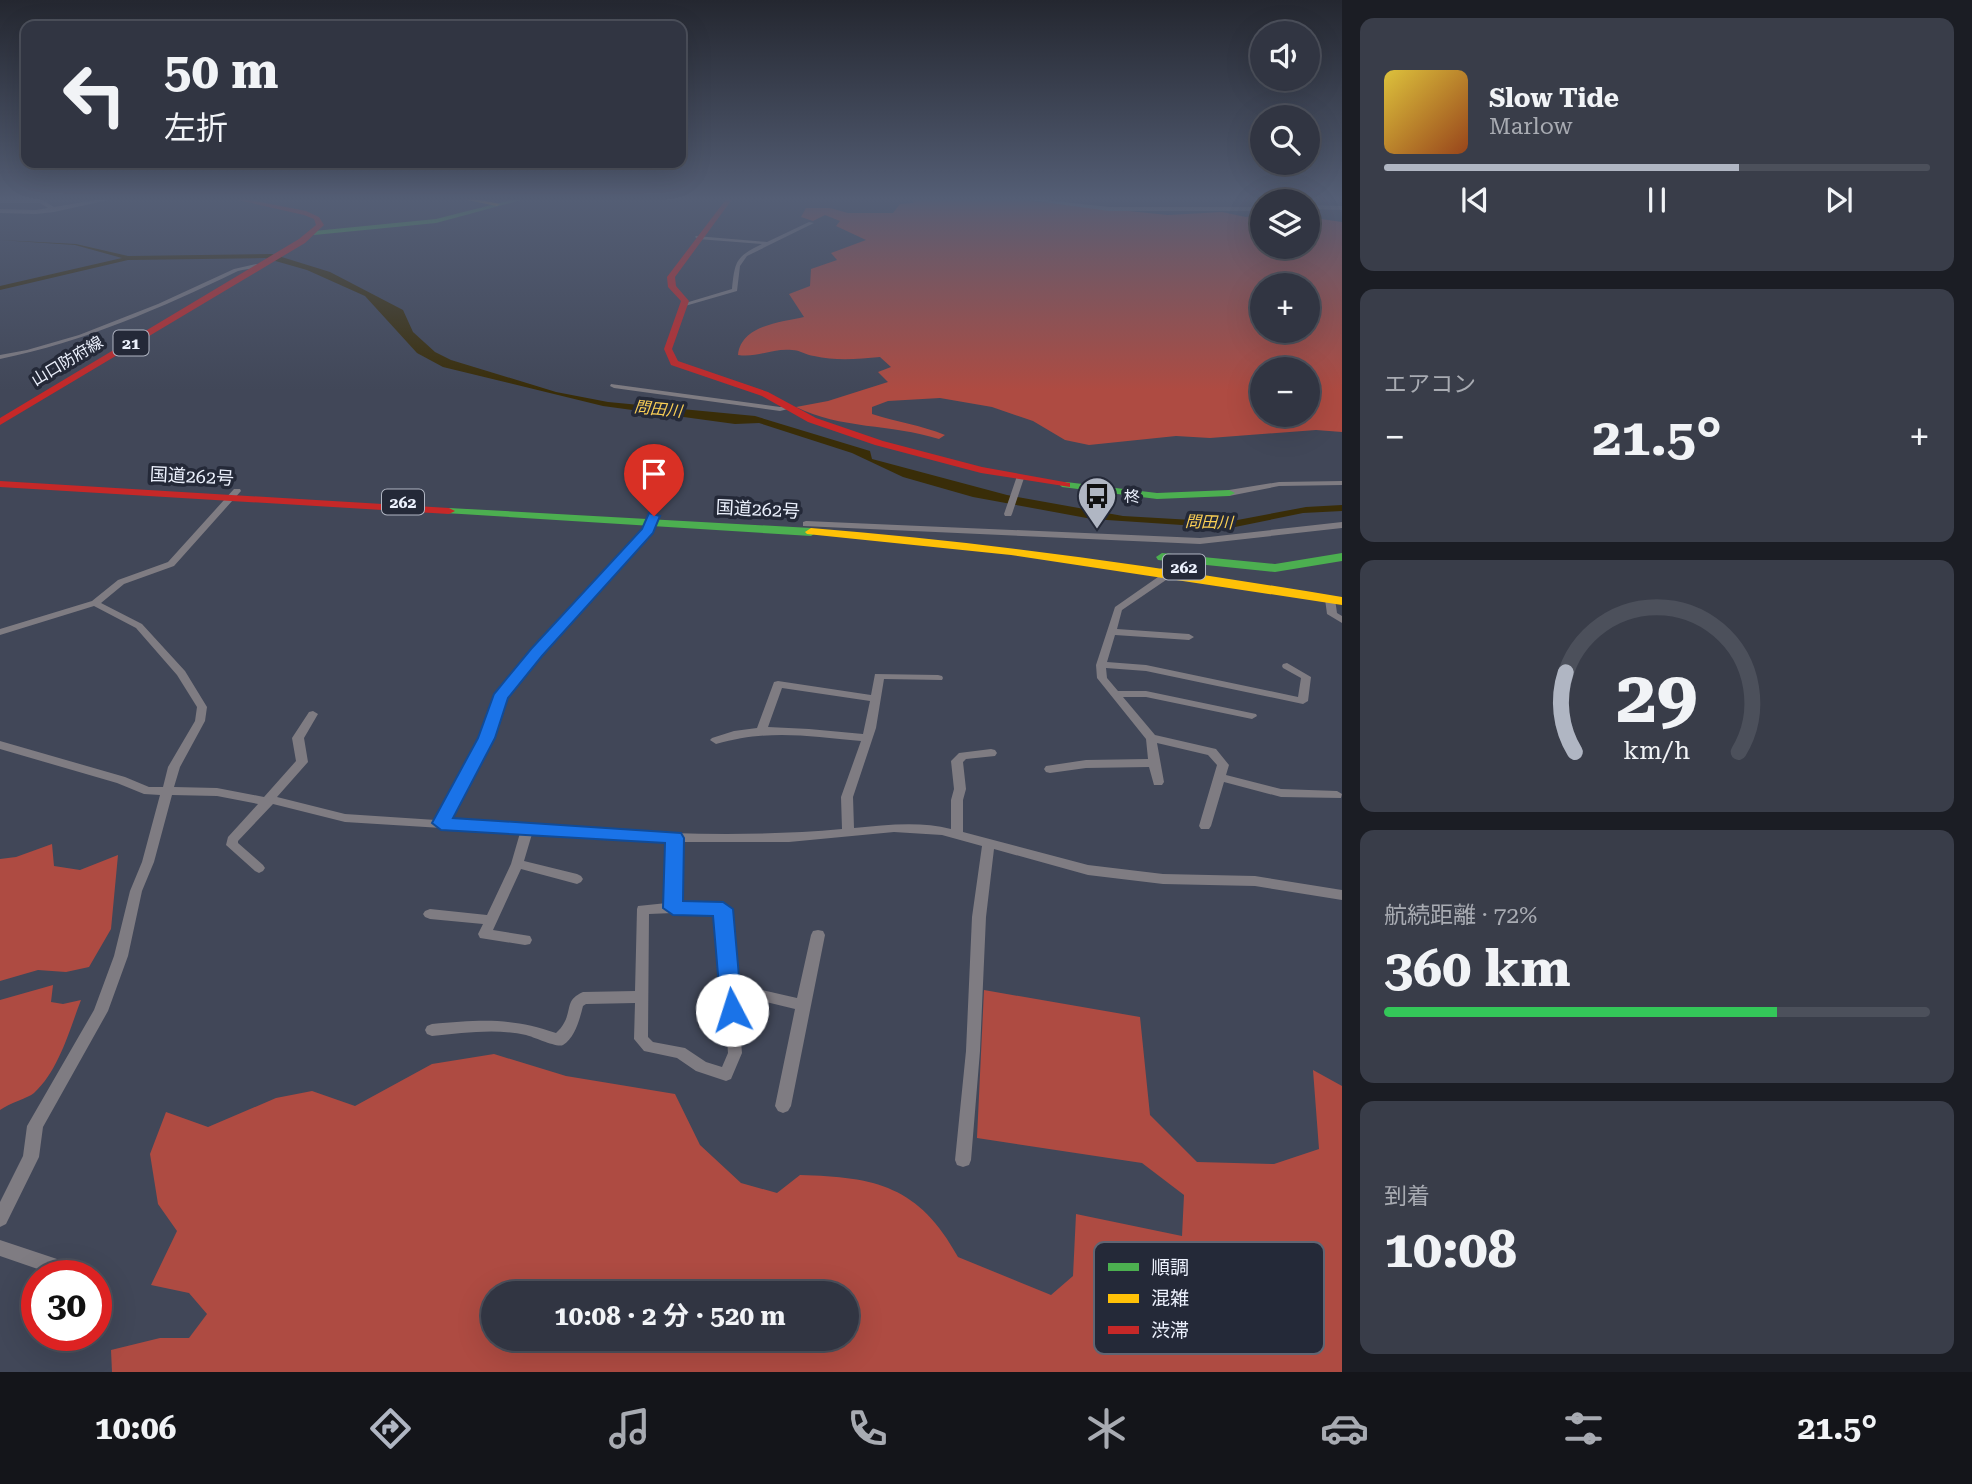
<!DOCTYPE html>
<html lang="ja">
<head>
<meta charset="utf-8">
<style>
	:root { --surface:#313542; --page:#393d49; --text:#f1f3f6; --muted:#a8abb2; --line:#4c505b; --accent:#b0b6c3 }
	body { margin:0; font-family:"Roboto Serif","Noto Sans JP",serif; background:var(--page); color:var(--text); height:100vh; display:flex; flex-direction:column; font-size:26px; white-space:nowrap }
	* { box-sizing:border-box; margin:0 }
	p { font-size:23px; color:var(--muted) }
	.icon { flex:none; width:38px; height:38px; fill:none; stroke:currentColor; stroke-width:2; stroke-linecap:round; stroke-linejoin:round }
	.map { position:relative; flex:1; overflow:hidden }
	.sheet { display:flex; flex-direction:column; gap:18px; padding:18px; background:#1b1d24; width:630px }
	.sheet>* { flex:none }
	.guide { position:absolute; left:21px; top:21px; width:665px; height:147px; border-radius:14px; box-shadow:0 7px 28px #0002,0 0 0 2px var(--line); background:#313542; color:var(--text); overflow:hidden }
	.fabs { position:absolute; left:1250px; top:21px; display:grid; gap:14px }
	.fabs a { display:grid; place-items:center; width:70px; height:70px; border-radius:50%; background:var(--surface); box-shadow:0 7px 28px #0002,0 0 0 2px var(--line); font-size:35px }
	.speed { position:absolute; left:21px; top:1260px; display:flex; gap:14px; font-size:35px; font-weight:700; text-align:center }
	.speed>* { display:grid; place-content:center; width:91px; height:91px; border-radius:50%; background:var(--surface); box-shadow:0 7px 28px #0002,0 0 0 2px var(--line); line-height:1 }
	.speed .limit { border:10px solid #d22; background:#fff; color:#111 }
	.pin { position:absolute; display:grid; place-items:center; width:60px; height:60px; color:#fff; margin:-72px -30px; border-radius:50% 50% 50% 0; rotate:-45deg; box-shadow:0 0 7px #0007 }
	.pin .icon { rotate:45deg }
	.me { position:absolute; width:77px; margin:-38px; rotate:355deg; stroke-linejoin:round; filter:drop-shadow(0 0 5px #0008) }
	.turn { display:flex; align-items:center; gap:24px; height:147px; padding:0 28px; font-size:32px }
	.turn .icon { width:91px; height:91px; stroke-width:2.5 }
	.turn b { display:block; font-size:49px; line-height:60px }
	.big { font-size:52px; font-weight:700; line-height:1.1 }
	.sheet .card { flex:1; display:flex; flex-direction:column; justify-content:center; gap:10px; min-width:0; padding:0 24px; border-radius:14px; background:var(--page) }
	.sheet .dial { align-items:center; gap:0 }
	.dial svg { height:182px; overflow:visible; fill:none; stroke:var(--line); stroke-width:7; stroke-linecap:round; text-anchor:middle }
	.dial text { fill:var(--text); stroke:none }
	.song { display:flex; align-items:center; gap:21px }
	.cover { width:84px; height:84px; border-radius:10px; background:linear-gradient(135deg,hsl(50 70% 55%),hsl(20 70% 35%)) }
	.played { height:7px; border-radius:4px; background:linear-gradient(90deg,var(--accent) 65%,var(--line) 65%) }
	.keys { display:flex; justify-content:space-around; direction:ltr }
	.heat { display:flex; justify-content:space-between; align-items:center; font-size:38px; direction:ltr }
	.charge { height:10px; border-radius:5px; background:linear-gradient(90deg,#34c759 72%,var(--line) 0) }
	.trip { position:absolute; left:481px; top:1281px; width:378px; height:70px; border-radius:35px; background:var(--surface); box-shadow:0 7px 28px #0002,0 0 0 2px var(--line); font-weight:700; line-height:70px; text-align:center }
	.dock { display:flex; height:112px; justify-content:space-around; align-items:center; background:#14151a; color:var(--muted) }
	.dock .icon { width:49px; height:49px }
	.dock .on { color:var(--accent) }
	.dock b { font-size:32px; color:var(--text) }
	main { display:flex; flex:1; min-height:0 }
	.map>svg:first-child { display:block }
	.forest { fill:#ae4b42; fill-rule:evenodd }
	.water { fill:#392d08 }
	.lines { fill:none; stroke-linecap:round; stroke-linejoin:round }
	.street { fill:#7f7c82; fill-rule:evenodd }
	.fast { fill:#4caf50; fill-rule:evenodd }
	.slow { fill:#ffc107; fill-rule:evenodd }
	.jam { fill:#c62828; fill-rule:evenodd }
	.route { fill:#1a73e8; stroke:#114b97; stroke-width:2 }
	.labels { text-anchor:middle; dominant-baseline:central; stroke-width:7; stroke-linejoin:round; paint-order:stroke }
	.shield { fill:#242938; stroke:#b0b5c2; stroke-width:2 }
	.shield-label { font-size:16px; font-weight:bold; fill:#ecf1fd }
	.far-street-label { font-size:16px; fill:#ecf1fd; stroke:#242938 }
	.far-water-label { font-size:16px; font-style:italic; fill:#f9ce55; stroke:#242938 }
	.far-poi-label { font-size:16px; fill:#ecf1fd; stroke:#242938; text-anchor:start }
	.street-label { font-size:18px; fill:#ecf1fd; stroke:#242938 }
	.key { fill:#242938; stroke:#606573; stroke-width:2 }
	.key-label { font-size:19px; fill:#ecf1fd }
</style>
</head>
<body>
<main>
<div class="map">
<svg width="1342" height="1372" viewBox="0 0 1342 1372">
	<rect width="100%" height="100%" fill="#414758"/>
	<!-- forest -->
	<path class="forest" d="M911,198H1002L1168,215L1222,212L1246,217L1262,215V247H1307V217L1342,222V432L1316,430L1210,438L1176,436L1089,445L1065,440L1033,421L992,407L940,398L888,401L872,407V414C896,422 921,425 945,435L939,439C891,424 840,429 796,407L828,401L888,382L878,372L891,367L880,357C858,359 836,361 814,356C806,355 800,350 792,350C773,348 757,358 738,355C741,325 782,322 804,317L789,294L810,286L811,269L837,260L831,253L866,240L836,226L840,221L825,215L813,221L801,217L806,208H830L848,213H893L900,204L914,203ZM1262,285H1307V331H1262ZM1262,369H1307V415H1262Z
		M52,844L54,866L80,870L118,855L111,929L89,967L66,972L38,970L0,981V859L16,857Z
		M53,985L51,1002L63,1004L81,1000C69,1031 59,1070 34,1093C28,1098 10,1103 0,1110V1000Z
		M984,990L1140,1017L1150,1115L1197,1162L1274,1164L1319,1149L1313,1070L1342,1086V1372H112L111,1350L160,1338H189L207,1314L189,1293L151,1285L177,1231L158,1204L150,1154L166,1112L208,1127L276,1098L312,1091L355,1106L432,1064L494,1054L566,1076L675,1094L700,1145L741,1183L777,1193L800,1175C876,1177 919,1186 958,1257L1051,1295L1073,1276L1076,1214L1182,1236L1184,1195L1142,1163L977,1138ZM494,1293H847V1339H494Z"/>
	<!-- water -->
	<path class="water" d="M0,240L76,244L128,256L272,254L330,272L403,310L413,332L435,352L451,360L556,392L608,402L755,416L870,451L872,459L1007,495L1123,516L1227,522L1306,507L1342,505V511L1303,513L1235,527L1197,526L1092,519L973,497L903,477L852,453L759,423L735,424L603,406L443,367L417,353L365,296L307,270L265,258L128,260L0,290V286L122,258L75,245Z"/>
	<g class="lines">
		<!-- street -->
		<path class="street" d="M108,198H117L54,212L36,214L0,213V209L36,210L48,208L40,203H0V199H41L54,207Z
			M1015,198H1027L1109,207H1262V211H1109Z
			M1307,205L1342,206V210L1307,209Z
			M809,222L814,223L747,256L740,266L737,291L685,306L682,304L732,289C735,260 736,257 762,244L698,239L695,237L696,236L767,242Z
			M256,264L265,266C259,269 247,268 238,271C161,308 84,342 0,359V355L27,350L79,335L158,304L234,269Z
			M611,384L780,407L788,406L792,408L780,411L614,388L610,386Z
			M1017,476H1020L1024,478L1012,514L1011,516H1005L1004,514Z
			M1342,481V485L1279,486L1229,496L1225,493L1229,490L1279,482Z
			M234,489H240L241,491L174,566L124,584L101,603L142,624L185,671L207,707L205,721L180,767L174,787L217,788L264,797L296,761L292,738L309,712L313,711L318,714L304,738L308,762L277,797L345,814L436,820L481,738L496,695L517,667L644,529L650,516L654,513L658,516L651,532L525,671L505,697L493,738L448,821C579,828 711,841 842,829L841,797L861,741C807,736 769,729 716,744L710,740L712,738L734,731L757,728L774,682L778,681L871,695L875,674L938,675L942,676L943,678L942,680L884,679L876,728L853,797L854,828C886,825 920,821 951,829V800L954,789L951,761L959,753L991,749L995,750L997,753L995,756L966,759L963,762L966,789L963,800V832L1088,865L1163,874L1255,876L1342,890V900L1255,886L1163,884L1088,875L994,849L986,917L980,1051L971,1160L969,1165L963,1167L957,1165L955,1160L966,1051L972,917L982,846L942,835L894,832L789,842H680V903L728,906L729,909L736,984L797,998L811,935L813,931L818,930L823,931L825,935L791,1106L788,1111L783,1113L778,1111L775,1106L795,1009L737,995L742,1053L731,1079L726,1081L696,1071L677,1058L644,1051L634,1039L635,1003L586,1004L583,1006C580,1018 575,1038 563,1045C557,1048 534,1037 526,1035C495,1028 463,1033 432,1036L427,1034L425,1030L427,1026L432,1024C479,1020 511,1017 556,1033C559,1030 562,1027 564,1023C572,1009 565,1000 583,992L635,991L637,909L638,906L667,903L668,842L532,834L524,861L577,874L581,876L583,879L581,882L577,884L521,869L493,930L530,936L532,940L530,944L525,945L480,938L478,934L483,924L430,919L425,917L423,914L425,911L430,909L487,915L511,864L520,833L345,822L273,804L238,841V843L263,865L265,868L263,871L259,873L255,871L226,845L228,837L258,804L217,796L172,795L154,862L142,891L128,956L108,1011L43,1127L39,1157L6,1224L0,1227V1202L23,1156L27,1126L94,1010L114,956L130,891L142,862L160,795L144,794L117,783L0,749V741L125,777L149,787H163L168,767L195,721L197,707L177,675L136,628L94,606L0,635V629L92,601L118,580L168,562ZM782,688L870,701L863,734L809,729L768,727ZM673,913L717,914L728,1053L722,1067L706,1062L685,1048L653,1042L648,1037L649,914Z
			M806,521L1200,538L1342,522V528L1200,544L803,526V522Z
			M1163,567L1168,570L1166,580L1122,610L1117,629L1189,634L1194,637L1189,640L1115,635L1107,662L1146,665L1298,697L1301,678L1283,668L1282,666L1283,664L1287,663L1311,677L1308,701L1303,704L1146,671L1106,668L1107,678L1118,691H1146L1256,714L1257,716L1252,719L1146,697H1123L1155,735L1216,749L1229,765L1226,775L1281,789L1337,791L1342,794L1341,798L1281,797L1224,782L1211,826L1209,829H1201L1199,826L1217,765L1208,755L1157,743L1164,782L1162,785H1154L1149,767L1086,768L1050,773L1046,772L1044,769L1046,766L1086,760L1148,759L1146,739L1097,678L1096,665L1115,607L1158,577V570Z
			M1330,596L1335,599L1337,613L1342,616V623L1327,614L1325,599Z
			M0,1240L66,1262L69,1268L66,1274L58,1276L0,1256Z"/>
		<!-- fast -->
		<path class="fast" d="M519,198H528L436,223L314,235L310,233L314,231L436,219Z
			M1066,482L1157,493L1229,490L1235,493L1229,496L1157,499L1062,487L1060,485Z
			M449,508L811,528L817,532L811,536L445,513L443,511Z
			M1162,553L1275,564L1342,553V561L1275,572L1158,560L1156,557Z"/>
		<!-- slow -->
		<path class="slow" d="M457,198H470L500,204L497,206Z
			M811,528C989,542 1166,568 1342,597V605L1011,555L807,534L805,532Z"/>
		<!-- jam -->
		<path class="jam" d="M229,198H240L306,211L319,217L324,225L305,243L0,425V418L299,239L316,225L314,219L304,215Z
			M727,198H733L675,277L676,286L689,301L672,349L678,361L768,392L816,418L883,441L982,467L1070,483V487L981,473L875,445L808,422L762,396L671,365L664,349L681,301L668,287L667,277Z
			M0,481L449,508L455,511L449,514L0,487Z"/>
	</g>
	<!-- sky -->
	<linearGradient id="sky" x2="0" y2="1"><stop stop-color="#242730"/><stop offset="0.51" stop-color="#545e75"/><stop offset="1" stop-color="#545e75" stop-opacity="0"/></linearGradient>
	<rect width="1342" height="390" fill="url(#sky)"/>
	<!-- route -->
	<path class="route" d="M649,513L660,516L653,533L542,656L508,698L495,738L453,818L681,833L684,838L683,901L723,902L733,909L742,1010L739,1016L732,1019L724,1016L721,1010L713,916L673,915L663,908L665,843L441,830L432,823L478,738L494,694L531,649L642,529Z"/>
	<!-- icons -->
	<defs>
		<g id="bus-pin" transform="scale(2.0125)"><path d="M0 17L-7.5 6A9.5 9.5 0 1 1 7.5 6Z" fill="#b0b6c3" stroke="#242938"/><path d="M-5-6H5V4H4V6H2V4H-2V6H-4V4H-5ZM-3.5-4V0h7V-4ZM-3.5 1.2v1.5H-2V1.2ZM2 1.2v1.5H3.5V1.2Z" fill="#111"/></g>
	</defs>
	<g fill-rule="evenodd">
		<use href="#bus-pin" x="1097" y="496"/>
	</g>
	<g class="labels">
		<!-- shield labels -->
		<g class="shield">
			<rect x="113.5" y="330.5" width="35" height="25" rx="5"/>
			<rect x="382" y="489.5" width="42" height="25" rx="5"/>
			<rect x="1163" y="554.5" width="42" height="25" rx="5"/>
		</g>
		<g class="shield-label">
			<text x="131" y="343">21</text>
			<text x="403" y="502">262</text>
			<text x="1184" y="567">262</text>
		</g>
		<!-- far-street labels -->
		<g class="far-street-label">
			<text transform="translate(67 361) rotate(-31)">山口防府線</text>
		</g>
		<!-- far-water labels -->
		<g class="far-water-label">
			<text transform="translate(658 409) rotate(6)">問田川</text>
			<text transform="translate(1209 522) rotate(2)">問田川</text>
		</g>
		<!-- far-poi labels -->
		<g class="far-poi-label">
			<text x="1124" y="496">柊</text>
		</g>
		<!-- street labels -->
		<g class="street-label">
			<text transform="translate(192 476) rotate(3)">国道262号</text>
			<text transform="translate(758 509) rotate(3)">国道262号</text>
		</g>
	</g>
	<!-- legend -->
	<rect x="1094" y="1242" width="230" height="112" rx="10" class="key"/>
	<rect x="1108" y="1263" width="31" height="8" fill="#4caf50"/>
	<rect x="1108" y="1294" width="31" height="9" fill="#ffc107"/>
	<rect x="1108" y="1326" width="31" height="8" fill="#c62828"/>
	<g class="key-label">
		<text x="1151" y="1274">順調</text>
		<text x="1151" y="1305">混雑</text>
		<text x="1151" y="1337">渋滞</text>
	</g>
</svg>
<div class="fabs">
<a><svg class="icon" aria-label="sound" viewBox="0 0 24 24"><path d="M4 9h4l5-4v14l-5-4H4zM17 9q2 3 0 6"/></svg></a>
<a><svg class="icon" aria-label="search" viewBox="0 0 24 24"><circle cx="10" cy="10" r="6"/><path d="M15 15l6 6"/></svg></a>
<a><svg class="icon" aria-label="layers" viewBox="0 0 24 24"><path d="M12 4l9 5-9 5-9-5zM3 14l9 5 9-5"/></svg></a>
<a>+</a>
<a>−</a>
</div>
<div class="speed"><div class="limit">30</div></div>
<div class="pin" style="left:654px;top:516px;background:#d93025"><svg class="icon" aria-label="arrive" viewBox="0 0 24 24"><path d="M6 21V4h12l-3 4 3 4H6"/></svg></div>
<svg class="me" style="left:732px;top:1010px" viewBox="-20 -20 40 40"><circle r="19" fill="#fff"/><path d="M0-13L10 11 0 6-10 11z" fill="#1a73e8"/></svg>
<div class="trip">10:08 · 2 分 · 520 m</div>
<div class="guide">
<div class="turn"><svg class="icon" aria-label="left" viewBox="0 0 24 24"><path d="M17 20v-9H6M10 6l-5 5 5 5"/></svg><div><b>50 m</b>左折</div></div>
</div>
</div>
<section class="sheet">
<div class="card">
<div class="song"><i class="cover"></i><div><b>Slow Tide</b><p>Marlow</p></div></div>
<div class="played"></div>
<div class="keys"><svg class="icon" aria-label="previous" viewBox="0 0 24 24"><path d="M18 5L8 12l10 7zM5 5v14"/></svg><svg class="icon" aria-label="pause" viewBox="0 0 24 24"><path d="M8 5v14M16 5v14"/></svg><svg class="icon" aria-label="next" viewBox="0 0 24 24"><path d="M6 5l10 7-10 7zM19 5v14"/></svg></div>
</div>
<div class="card"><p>エアコン</p>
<div class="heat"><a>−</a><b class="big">21.5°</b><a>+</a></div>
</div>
<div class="card dial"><svg viewBox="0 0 100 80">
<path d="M14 69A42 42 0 1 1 86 69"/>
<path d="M14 69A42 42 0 0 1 10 34" stroke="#b0b6c3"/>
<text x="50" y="56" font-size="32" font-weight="700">29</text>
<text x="50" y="72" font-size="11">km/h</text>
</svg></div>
<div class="card"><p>航続距離 · 72%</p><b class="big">360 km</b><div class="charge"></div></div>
<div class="card"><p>到着</p><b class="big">10:08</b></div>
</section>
</main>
<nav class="dock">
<b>10:06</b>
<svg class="icon on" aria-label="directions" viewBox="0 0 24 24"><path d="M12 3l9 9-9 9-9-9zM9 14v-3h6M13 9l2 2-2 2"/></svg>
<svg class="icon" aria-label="music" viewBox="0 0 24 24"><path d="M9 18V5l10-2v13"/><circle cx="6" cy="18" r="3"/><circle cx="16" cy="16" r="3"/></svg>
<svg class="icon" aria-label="phone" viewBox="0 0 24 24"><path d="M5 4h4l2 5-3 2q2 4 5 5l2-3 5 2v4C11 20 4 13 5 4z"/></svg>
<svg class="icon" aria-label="climate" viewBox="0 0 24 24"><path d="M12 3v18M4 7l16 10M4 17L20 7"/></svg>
<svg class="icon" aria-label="car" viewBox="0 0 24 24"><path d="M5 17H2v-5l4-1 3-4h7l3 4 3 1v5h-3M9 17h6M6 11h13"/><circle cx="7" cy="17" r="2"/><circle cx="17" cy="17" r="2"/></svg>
<svg class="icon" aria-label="filters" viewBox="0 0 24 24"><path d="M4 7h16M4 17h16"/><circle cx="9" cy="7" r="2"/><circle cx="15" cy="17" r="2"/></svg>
<b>21.5°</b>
</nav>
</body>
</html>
